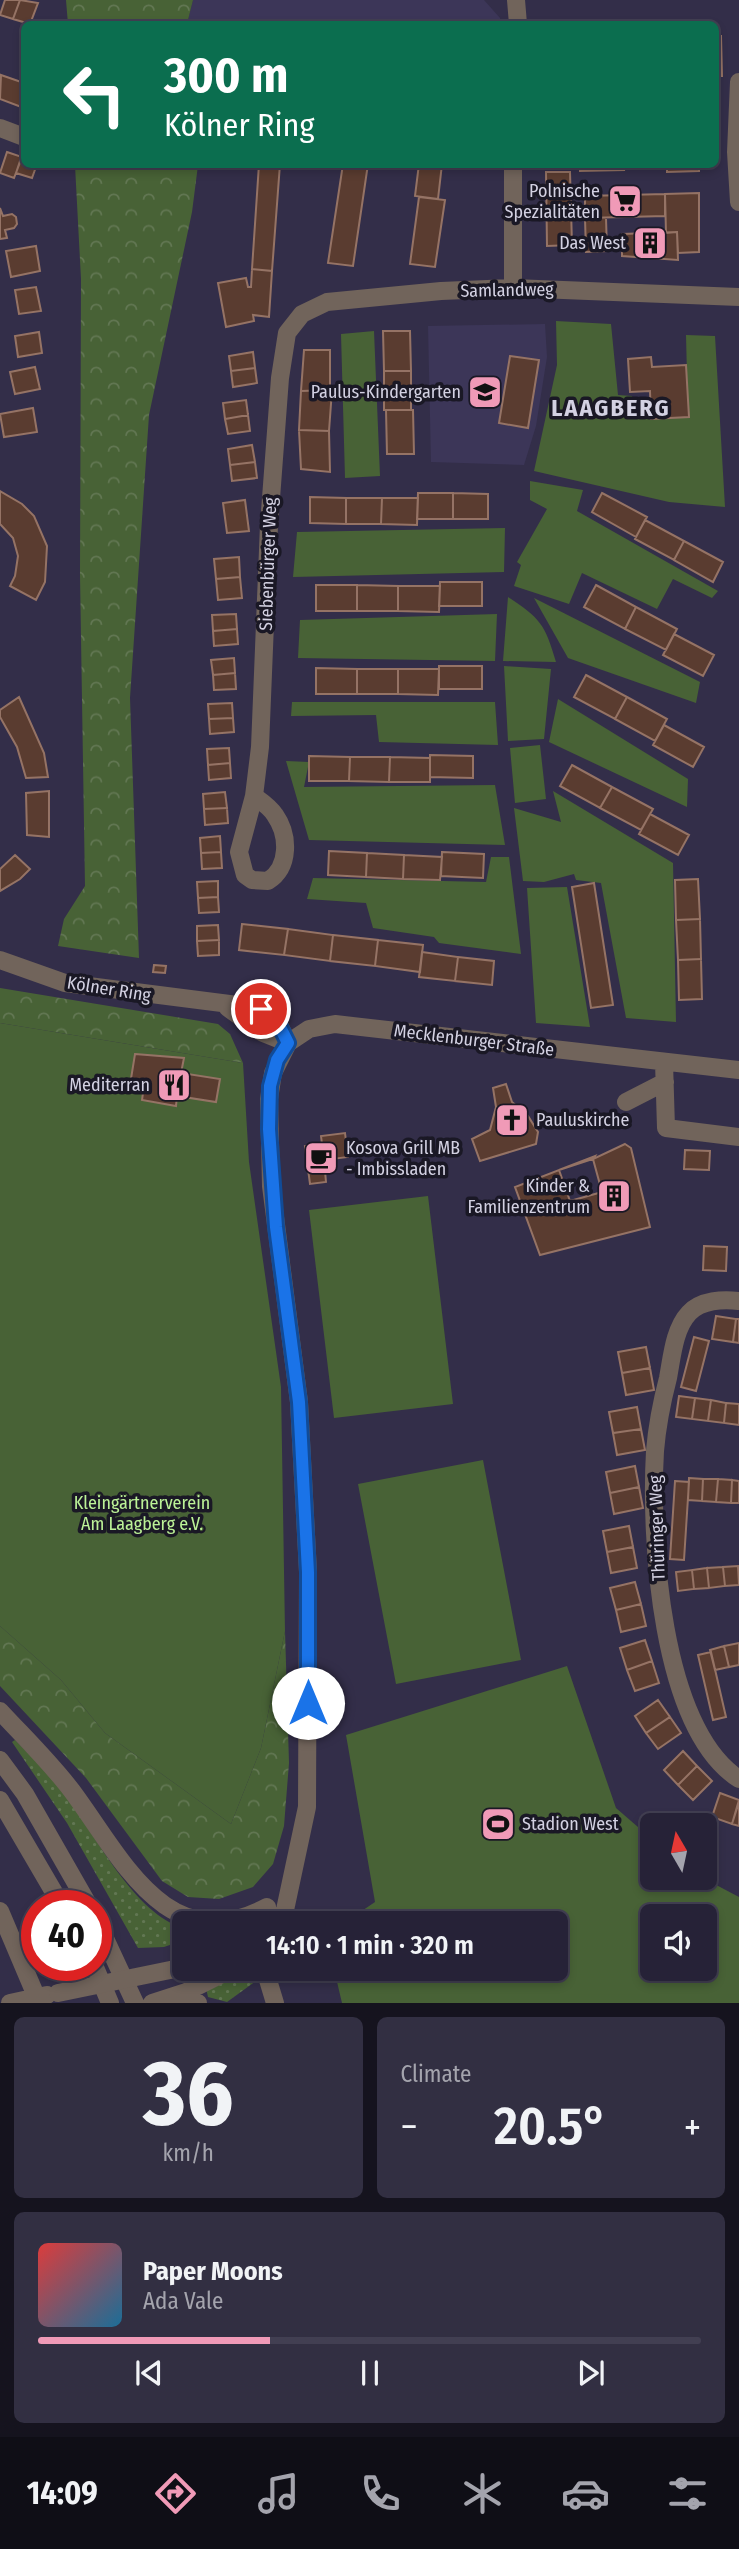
<!DOCTYPE html>
<html lang="en">
<head>
<meta charset="utf-8">
<style>
	:root { --surface:#262237; --page:#322f42; --text:#f1f3f6; --muted:#a4a4ad; --line:#423f52; --accent:#f09ab7 }
	body { margin:0; font-family:"Fira Sans Condensed",sans-serif; background:var(--page); color:var(--text); height:100vh; display:flex; flex-direction:column; font-size:26px; white-space:nowrap }
	* { box-sizing:border-box; margin:0 }
	p { font-size:23px; color:var(--muted) }
	.icon { flex:none; width:38px; height:38px; fill:none; stroke:currentColor; stroke-width:2; stroke-linecap:round; stroke-linejoin:round }
	.map { position:relative; height:2003px; overflow:hidden }
	.sheet { display:flex; flex-direction:column; gap:14px; padding:14px; background:#15131e; flex:1 }
	.sheet>* { flex:none }
	.guide { position:absolute; left:21px; top:21px; width:698px; height:147px; border-radius:10px; box-shadow:0 4px 10px #0003,0 0 0 2px var(--line); background:#0b6e4f; color:#fff; overflow:hidden }
	.needle { width:46px; rotate:351deg }
	.controls { position:absolute; left:640px; top:1813px; display:grid; gap:14px }
	.controls a { display:grid; place-items:center; width:77px; height:77px; border-radius:10px; background:var(--surface); box-shadow:0 4px 10px #0003,0 0 0 2px var(--line); font-size:35px }
	.speed { position:absolute; left:21px; top:1890px; display:flex; gap:14px; font-size:35px; font-weight:700; text-align:center }
	.speed>* { display:grid; place-content:center; width:91px; height:91px; border-radius:50%; background:var(--surface); box-shadow:0 4px 10px #0003,0 0 0 2px var(--line); line-height:1 }
	.speed .limit { border:10px solid #d22; background:#fff; color:#111 }
	.pin { position:absolute; display:grid; place-items:center; width:60px; height:60px; color:#fff; margin:-30px; border:4px solid #fff; border-radius:50%; box-shadow:0 2px 7px #0007 }
	.me { position:absolute; width:77px; margin:-38px; rotate:0deg; stroke-linejoin:round; filter:drop-shadow(0 0 5px #0008) }
	.turn { display:flex; align-items:center; gap:24px; height:147px; padding:0 28px; font-size:32px }
	.turn .icon { width:91px; height:91px; stroke-width:2.5 }
	.turn b { display:block; font-size:49px; line-height:60px }
	.big { font-size:52px; font-weight:600; line-height:1.1 }
	.sheet .card { flex:1; display:flex; flex-direction:column; justify-content:center; gap:10px; min-width:0; padding:0 24px; border-radius:10px; background:var(--page) }
	.sheet .dial { align-items:center; gap:0 }
	.dial b { font-size:91px; line-height:1 }
	.song { display:flex; align-items:center; gap:21px }
	.cover { width:84px; height:84px; border-radius:10px; background:linear-gradient(135deg,hsl(0 70% 55%),hsl(200 70% 35%)) }
	.played { height:7px; border-radius:4px; background:linear-gradient(90deg,var(--accent) 35%,var(--line) 35%) }
	.keys { display:flex; justify-content:space-around; direction:ltr }
	.heat { display:flex; justify-content:space-between; align-items:center; font-size:38px; direction:ltr }
	.sheet .tiles { flex:1; display:grid; gap:14px; grid-template-columns:1fr 1fr }
	.card:last-child { grid-column:span 2 }
	.trip { position:absolute; left:172px; top:1911px; width:396px; height:70px; border-radius:10px; background:var(--surface); box-shadow:0 4px 10px #0003,0 0 0 2px var(--line); font-weight:600; line-height:70px; text-align:center }
	.tab-bar { display:flex; height:112px; justify-content:space-around; align-items:center; background:#0f0e16; color:var(--muted) }
	.tab-bar .icon { width:49px; height:49px }
	.tab-bar .on { color:var(--accent) }
	.tab-bar b { font-size:32px; color:var(--text) }
	.map>svg:first-child { display:block }
	.built { fill:#3c3658 }
	.grass { fill:url(#grass-dots) }
	.forest { fill:url(#forest-crowns) }
	.green { fill:#486236; fill-rule:evenodd }
	.building { fill:#5a3c30; stroke:#957365; stroke-width:2 }
	.lines { fill:none; stroke-linecap:round; stroke-linejoin:round }
	.minor { stroke:#71645b; stroke-width:18 }
	.minor-bridge { stroke:#71645b; stroke-width:18 }
	.route-casing { stroke:#114b97; stroke-width:18 }
	.route { stroke:#1a73e8; stroke-width:12 }
	.labels { text-anchor:middle; dominant-baseline:central; stroke-width:7; stroke-linejoin:round; paint-order:stroke }
	.poi-label { font-size:18px; fill:#d3d1e2; stroke:#1a1825; text-anchor:end }
	.street-label { font-size:18px; fill:#d3d1e2; stroke:#1a1825 }
	.park-label { font-size:18px; fill:#bcf297; stroke:#1a1825 }
	.district-label { font-size:24px; font-weight:bold; letter-spacing:2px; fill:#d3d1e2; stroke:#1a1825 }
</style>
</head>
<body>
<div class="map">
<svg width="739" height="2003" viewBox="0 0 739 2003">
	<defs>
		<pattern id="grass-dots" width="8" height="8" patternUnits="userSpaceOnUse" patternTransform="scale(1.75)"><rect width="8" height="8" fill="#486236"/><path d="M2 2h.1M6 6h.1" fill="none" stroke="#627753" stroke-width="1.8" stroke-linecap="round"/></pattern>
		<pattern id="forest-crowns" width="20" height="18" patternUnits="userSpaceOnUse" patternTransform="scale(1.75)"><rect width="20" height="18" fill="#486236"/><path d="M2 6a3 3 0 1 1 6 0M12 15a3 3 0 1 1 6 0" fill="none" stroke="#627753"/></pattern>
	</defs>
	<rect width="100%" height="100%" fill="#332e49"/>
	<!-- built -->
	<path class="built" d="M193,0H484L500,18L501,24H187Z
		M545,324L547,357L536,426L524,465L431,462L428,326Z"/>
	<!-- grass -->
	<path class="grass" d="M15,1740C33,1758 51,1776 66,1796C96,1836 135,1915 184,1928V1940L164,1947L138,1948L67,1823L12,1742Z
		M238,1970L256,1981L227,2002L208,1997L206,1988Z"/>
	<!-- forest -->
	<path class="forest" d="M66,0H193L187,24H68Z
		M75,165H198L192,212L149,415L130,698L139,958L58,946L64,919L85,886L80,575L81,279Z
		M0,988L218,1024L230,1034L243,1063L0,1023Z
		M0,1626L61,1680L105,1733L231,1824L261,1748L285,1631L289,1763L284,1826L273,1864L253,1887L219,1899L188,1897L162,1881L86,1778L0,1686Z"/>
	<!-- green -->
	<path class="green" d="M556,321L611,324L618,395L632,396L638,419L688,417L686,335L715,336L725,507L669,502L534,471L557,365Z
		M374,331L380,476L345,478L341,334Z
		M530,481L583,490L577,511L718,591L712,598L673,579L657,609L582,573L569,604L514,586L521,565L517,562L547,509L530,500Z
		M505,528L504,572L293,577L297,532Z
		M508,597C540,618 545,624 556,662L503,661Z
		M534,598L700,682L696,703L568,658Z
		M497,614L495,661L298,658L300,620Z
		M504,666L551,669L544,739L508,741Z
		M558,699L688,779L687,807L549,742Z
		M292,702H495L498,745L379,742L376,715L291,716Z
		M540,745L546,799L515,803L510,748Z
		M286,761L309,762L304,787L495,785L505,845L309,840Z
		M553,791L673,863L676,1022L626,1018L601,883L576,880L574,874L544,882L523,881L514,808L561,822Z
		M491,857H509L521,954L439,943L434,937L373,928L366,903L307,899L313,878L486,882Z
		M567,887L590,1027L536,1023L527,888Z
		M0,1023L243,1063L249,1162L281,1387L285,1631L261,1748L231,1824L105,1733L61,1680L0,1626Z
		M428,1196L453,1404L334,1418L309,1210Z
		M483,1460L521,1660L396,1684L358,1484Z
		M567,1666L616,1808L653,1840V1878H703L739,1897V2003H342L334,1969H555V1923H344L375,1902L346,1735ZM653,1916H705V1969H653Z"/>
	<!-- building -->
	<path class="building" d="M5,0H20L13,19L0,15Z
		M20,0L38,3L30,24L13,19Z
		M716,36H721L722,76H716Z
		M1,75L24,83V108L0,99Z
		M7,152L22,157L14,178L0,173Z
		M23,152L24,164H37L32,178L16,173Z
		M259,164H280L272,271L252,269Z
		M343,164H368L353,266L328,263Z
		M419,164H442L438,199L415,196Z
		M580,164H623L624,170L580,171Z
		M667,164H699V171L667,172Z
		M546,172H570L572,245L547,246Z
		M699,193V252L678,253L677,232L666,233L665,194Z
		M665,194V216L585,218V196Z
		M419,197L445,200L435,267L410,264Z
		M0,208L3,216L12,214L16,217L17,224L14,228L5,230L7,238L0,239Z
		M585,218H606L607,251L586,252Z
		M677,232L678,260L622,256V234Z
		M36,246L40,271L11,277L6,251Z
		M252,269L272,271L269,317L253,315L254,321L226,327L218,283L246,278L248,287H251Z
		M36,287L41,311L19,314L15,290Z
		M383,331H410L411,371H384Z
		M39,332L42,353L18,357L15,336Z
		M304,350H330V390L301,391Z
		M253,352L255,368L231,371L229,356Z
		M510,356L539,360L528,428L499,423Z
		M651,357L652,367L686,365L689,417L651,419L650,391L630,392L628,359Z
		M35,367L40,389L15,394L10,372Z
		M255,368L257,383L233,387L231,371Z
		M384,371H411V410H384Z
		M332,390L329,431L299,430L301,391Z
		M246,400L248,415L225,419L223,403Z
		M33,408L37,432L4,437L0,414Z
		M386,410H413L414,454H387Z
		M248,415L250,431L228,434L225,419Z
		M299,430L329,431L330,472L301,469Z
		M252,445L255,462L230,465L228,449Z
		M255,462L257,478L232,481L230,465Z
		M0,491L22,504L34,516L47,546L45,582L36,600L10,586L15,576L18,556L13,538L0,524Z
		M418,493H453V519H417Z
		M453,493L488,494V519H453Z
		M602,493L647,517L636,537L592,512Z
		M310,497L346,498V524L310,523Z
		M346,498H382L381,524H346Z
		M382,498H418L417,525L381,524Z
		M245,500L249,531L227,533L223,503Z
		M645,520L684,541L674,560L635,539Z
		M684,541L723,562L713,582L674,560Z
		M239,557L240,577L216,579L214,559Z
		M240,577L242,598L218,600L216,579Z
		M440,582H482V606H439Z
		M316,585H357V611H316Z
		M357,585L398,586V611H357Z
		M596,585L636,607L625,629L584,607Z
		M398,586H440L439,612L398,611Z
		M636,607L677,629L666,650L625,629Z
		M236,614L237,629L213,631L212,615Z
		M237,629L238,644L214,646L213,631Z
		M674,634L714,655L703,676L663,655Z
		M234,658L235,673L213,675L211,660Z
		M439,666H482V689H439Z
		M316,668L357,669V694H316Z
		M357,669H398V694H357Z
		M398,669H439L438,695L398,694Z
		M235,673L236,689L214,690L213,675Z
		M586,675L627,697L615,719L574,697Z
		M19,697L44,753L48,777L26,778L17,747L0,717V710Z
		M627,697L667,719L655,741L615,719Z
		M232,703L233,718L209,719L208,704Z
		M233,718L234,732L210,734L209,719Z
		M664,725L704,747L693,767L653,745Z
		M229,748L230,763L208,765L207,749Z
		M430,755L473,756V778L430,777Z
		M309,756L350,757L349,781H309Z
		M350,757H390L389,782L349,781Z
		M390,757L430,758V782H389Z
		M230,763L231,778L209,780L208,765Z
		M572,765L612,787L600,808L560,786Z
		M612,787L653,809L641,830L600,808Z
		M49,791V837L27,835L26,793Z
		M225,792L227,808L204,809L203,794Z
		M227,808L228,823L205,825L204,809Z
		M650,814L689,835L678,855L639,834Z
		M220,836L221,852L201,853L200,838Z
		M329,851L367,853L366,877L328,875Z
		M221,852L222,868L202,869L201,853Z
		M442,852L484,854L483,878L441,876Z
		M367,853L404,855L403,879L366,877Z
		M15,855L30,869L20,879L0,891V869Z
		M404,855L442,857L440,880L403,879Z
		M698,879L700,919L676,920L675,880Z
		M218,881V897L198,898L197,882Z
		M594,883L613,1005L591,1008L572,887Z
		M218,897L219,912L199,913L198,898Z
		M700,919L701,959L678,960L676,920Z
		M242,924L288,929L284,955L239,950Z
		M218,925L219,940L197,941V926Z
		M288,929L333,935L330,961L284,955Z
		M333,935L378,940L375,966L330,961Z
		M219,940V955L198,956L197,941Z
		M378,940L423,945L420,972L375,966Z
		M422,952L458,957L455,981L419,977Z
		M458,957L494,961L492,985L455,981Z
		M701,959L702,999L679,1000L678,960Z
		M154,965L166,966L165,973L153,972Z
		M135,1054L184,1058L181,1073L220,1079L216,1102L177,1096L176,1106L142,1100L143,1093L129,1091Z
		M506,1084L512,1102L528,1116L538,1132L536,1144L480,1161L472,1139L490,1130L496,1107L493,1088Z
		M345,1133L348,1157L324,1160L326,1182L310,1184L305,1146L322,1144L321,1136Z
		M625,1144L631,1148L650,1227L540,1255L515,1187L559,1170L570,1201L602,1192L593,1159Z
		M685,1150L710,1151L709,1170L684,1169Z
		M595,1156L593,1159L559,1170Z
		M704,1246L727,1247L726,1271L703,1270Z
		M716,1316L736,1319L733,1342L712,1339Z
		M736,1319H739V1343L733,1342Z
		M694,1337L709,1341L696,1391L681,1387Z
		M646,1347L650,1368L622,1373L618,1352Z
		M650,1368L654,1390L626,1395L622,1373Z
		M679,1396L695,1398L692,1419L676,1417Z
		M695,1398L711,1400L708,1421L692,1419Z
		M711,1400L726,1403L724,1423L708,1421Z
		M726,1403L739,1404V1425L724,1423Z
		M637,1407L641,1429L613,1433L609,1412Z
		M641,1429L645,1450L617,1455L613,1433Z
		M635,1466L639,1487L610,1493L606,1472Z
		M689,1478L703,1479L702,1501L688,1500Z
		M703,1479H718L716,1502L702,1501Z
		M718,1479L732,1480L731,1503L716,1502Z
		M732,1480L739,1481V1503H731Z
		M675,1481L689,1482L684,1560L670,1559Z
		M639,1487L643,1508L614,1514L610,1493Z
		M629,1526L633,1547L607,1552L603,1531Z
		M633,1547L637,1568L611,1573L607,1552Z
		M738,1566L739,1585L725,1586L723,1567Z
		M723,1567L725,1586L709,1588L707,1568Z
		M707,1568L709,1588L694,1589L692,1570Z
		M692,1570L694,1589L678,1591L676,1572Z
		M635,1582L641,1604L616,1610L610,1588Z
		M641,1604L646,1626L621,1632L616,1610Z
		M645,1640L652,1661L627,1670L620,1648Z
		M739,1643V1665L729,1667L724,1646Z
		M724,1646L729,1667L715,1670L710,1650Z
		M711,1652L726,1717L713,1720L698,1655Z
		M652,1661L659,1683L635,1691L627,1670Z
		M658,1700L670,1717L646,1733L635,1716Z
		M670,1717L681,1733L658,1749L646,1733Z
		M683,1751L697,1766L678,1785L664,1770Z
		M697,1766L712,1781L693,1800L678,1785Z
		M720,1793L739,1800L732,1824L712,1817Z
		M739,1802V1826L732,1824Z"/>
	<g class="lines">
		<!-- minor -->
		<path class="minor" d="M516,0L518,24
			M739,82L736,152L739,202
			M0,128L24,137
			M513,164V288
			M254,796C261,801 270,807 275,815C289,835 290,867 268,881L252,880L245,875L239,852L254,796L260,747L269,525L280,378L287,333L302,314L327,302L441,291L513,288L739,297
			M0,960L65,983L261,1008L275,1017L288,1043
			M228,1008L263,1033L288,1043
			M664,1062L666,1128L739,1137
			M626,1102L665,1082
			M739,1301C723,1299 701,1300 689,1313C674,1329 672,1357 668,1378C662,1401 657,1427 655,1451C650,1537 660,1728 739,1779
			M0,1711C24,1737 50,1762 72,1791C122,1858 167,1960 267,1907
			M0,1760L25,1794L89,1906
			M0,1800L62,1906
			M0,1911L39,2003
			M96,1919L135,2003
			M276,1923L285,1910L307,1807L308,1572L299,1402L271,1186L269,1099L273,1073L288,1043L309,1029L335,1024L739,1070
			M94,1965L110,2003
			M268,1969V1980L275,2003
			M169,2000L198,2003
			M10,2003L47,1995
			M152,2003L186,1992L232,1969"/>
		<!-- minor-bridge -->
		<path class="minor-bridge" d="M58,1993L175,1969"/>
	</g>
	<g class="lines">
		<!-- route casing -->
		<g class="route-casing">
			<path id="route" d="M261,1009L275,1017L288,1043L277,1060L270,1086L269,1129L276,1227L299,1402L308,1572V1703"/>
		</g>
		<!-- route -->
		<use href="#route" class="route"/>
	</g>
	<!-- icons -->
	<defs>
		<g id="supermarket-square" transform="scale(1.75)"><rect x="-9" y="-9" width="18" height="18" rx="4" fill="#f09ab7" stroke="#1a1825"/><path d="M-6-5.5h2.5l.6 2H6L4.5 2H-2.5L-4.4-4H-6ZM-1.5 3.2a1.3 1.3 0 1 0 .1 0ZM3 3.2a1.3 1.3 0 1 0 .1 0Z" fill="#111"/></g>
		<g id="building-square" transform="scale(1.75)"><rect x="-9" y="-9" width="18" height="18" rx="4" fill="#f09ab7" stroke="#1a1825"/><path d="M-4-6H4V6H1V3H-1V6H-4ZM-2.5-4.3h1.7v1.8h-1.7ZM.8-4.3h1.7v1.8H.8ZM-2.5-1h1.7V.8h-1.7ZM.8-1h1.7V.8H.8Z" fill="#111"/></g>
		<g id="school-square" transform="scale(1.75)"><rect x="-9" y="-9" width="18" height="18" rx="4" fill="#f09ab7" stroke="#1a1825"/><path d="M0-5L7-2L0 1L-7-2ZM-4 1L0 2.5L4 1V4Q0 6-4 4Z" fill="#111"/></g>
		<g id="restaurant-square" transform="scale(1.75)"><rect x="-9" y="-9" width="18" height="18" rx="4" fill="#f09ab7" stroke="#1a1825"/><path d="M-5-6h1v4h1v-4h1v4h1v-4h1v5L-1.5 .5V6h-2V.5L-5-1ZM5-6V6H3V1.5H1.5Q1.5-4 5-6Z" fill="#111"/></g>
		<g id="church-square" transform="scale(1.75)"><rect x="-9" y="-9" width="18" height="18" rx="4" fill="#f09ab7" stroke="#1a1825"/><path d="M-1.2-6h2.4v3.5h3.3v2.4h-3.3V6h-2.4V-.1h-3.3v-2.4h3.3Z" fill="#111"/></g>
		<g id="cafe-square" transform="scale(1.75)"><rect x="-9" y="-9" width="18" height="18" rx="4" fill="#f09ab7" stroke="#1a1825"/><path d="M-5.5-4.5H6V0H3Q3 3.5 0 3.5H-2.5Q-5.5 3.5-5.5 0ZM3-3.2v2h1.7v-2ZM-6 4.5H4V6H-6Z" fill="#111"/></g>
		<g id="stadium-square" transform="scale(1.75)"><rect x="-9" y="-9" width="18" height="18" rx="4" fill="#f09ab7" stroke="#1a1825"/><path d="M0-5a6.5 5 0 1 0 0 10a6.5 5 0 1 0 0-10ZM-3.5-1.8h7v3.6h-7Z" fill="#111"/></g>
	</defs>
	<g fill-rule="evenodd">
		<use href="#supermarket-square" x="625" y="201"/>
		<use href="#building-square" x="650" y="243"/>
		<use href="#school-square" x="485" y="392"/>
		<use href="#restaurant-square" x="174" y="1085"/>
		<use href="#church-square" x="512" y="1120"/>
		<use href="#cafe-square" x="321" y="1158"/>
		<use href="#building-square" x="614" y="1196"/>
		<use href="#stadium-square" x="498" y="1824"/>
	</g>
	<g class="labels">
		<!-- poi labels -->
		<g class="poi-label">
			<text x="600" y="191">Polnische<tspan x="600" dy="21">Spezialitäten</tspan></text>
			<text x="626" y="243">Das West</text>
			<text x="461" y="392">Paulus-Kindergarten</text>
			<text x="150" y="1085">Mediterran</text>
			<text x="536" y="1120" text-anchor="start">Pauluskirche</text>
			<text x="346" y="1148" text-anchor="start">Kosova Grill MB<tspan x="346" dy="21">- Imbissladen</tspan></text>
			<text x="590" y="1186">Kinder &amp;<tspan x="590" dy="21">Familienzentrum</tspan></text>
			<text x="522" y="1824" text-anchor="start">Stadion West</text>
		</g>
		<!-- street labels -->
		<g class="street-label">
			<text transform="translate(507 290) rotate(-1)">Samlandweg</text>
			<text transform="translate(268 564) rotate(-88)">Siebenbürger Weg</text>
			<text transform="translate(109 989) rotate(9)">Kölner Ring</text>
			<text transform="translate(474 1040) rotate(7)">Mecklenburger Straße</text>
			<text transform="translate(657 1528) rotate(-92)">Thüringer Weg</text>
		</g>
		<!-- park labels -->
		<g class="park-label">
			<text x="142" y="1503">Kleingärtnerverein<tspan x="142" dy="21">Am Laagberg e.V.</tspan></text>
		</g>
		<!-- district labels -->
		<g class="district-label">
			<text x="611" y="408">LAAGBERG</text>
		</g>
	</g>
</svg>
<div class="controls">
<a><svg class="needle" viewBox="-14 -14 28 28"><path d="M0-13l5 13h-10z" fill="#e53935"/><path d="M0 13l5-13h-10z" fill="#a4a4ad"/></svg></a>
<a><svg class="icon" aria-label="sound" viewBox="0 0 24 24"><path d="M4 9h4l5-4v14l-5-4H4zM17 9q2 3 0 6"/></svg></a>
</div>
<div class="speed"><div class="limit">40</div></div>
<div class="pin" style="left:261px;top:1009px;background:#d93025"><svg class="icon" aria-label="arrive" viewBox="0 0 24 24"><path d="M6 21V4h12l-3 4 3 4H6"/></svg></div>
<svg class="me" style="left:308px;top:1703px" viewBox="-20 -20 40 40"><circle r="19" fill="#fff"/><path d="M0-13L10 11 0 6-10 11z" fill="#1a73e8"/></svg>
<div class="trip">14:10 · 1 min · 320 m</div>
<div class="guide">
<div class="turn"><svg class="icon" aria-label="left" viewBox="0 0 24 24"><path d="M17 20v-9H6M10 6l-5 5 5 5"/></svg><div><b>300 m</b>Kölner Ring</div></div>
</div>
</div>
<section class="sheet">
<div class="tiles">
<div class="card dial"><b>36</b><p>km/h</p></div>
<div class="card"><p>Climate</p>
<div class="heat"><a>−</a><b class="big">20.5°</b><a>+</a></div>
</div>
<div class="card">
<div class="song"><i class="cover"></i><div><b>Paper Moons</b><p>Ada Vale</p></div></div>
<div class="played"></div>
<div class="keys"><svg class="icon" aria-label="previous" viewBox="0 0 24 24"><path d="M18 5L8 12l10 7zM5 5v14"/></svg><svg class="icon" aria-label="pause" viewBox="0 0 24 24"><path d="M8 5v14M16 5v14"/></svg><svg class="icon" aria-label="next" viewBox="0 0 24 24"><path d="M6 5l10 7-10 7zM19 5v14"/></svg></div>
</div>
</div>
</section>
<nav class="tab-bar">
<b>14:09</b>
<svg class="icon on" aria-label="directions" viewBox="0 0 24 24"><path d="M12 3l9 9-9 9-9-9zM9 14v-3h6M13 9l2 2-2 2"/></svg>
<svg class="icon" aria-label="music" viewBox="0 0 24 24"><path d="M9 18V5l10-2v13"/><circle cx="6" cy="18" r="3"/><circle cx="16" cy="16" r="3"/></svg>
<svg class="icon" aria-label="phone" viewBox="0 0 24 24"><path d="M5 4h4l2 5-3 2q2 4 5 5l2-3 5 2v4C11 20 4 13 5 4z"/></svg>
<svg class="icon" aria-label="climate" viewBox="0 0 24 24"><path d="M12 3v18M4 7l16 10M4 17L20 7"/></svg>
<svg class="icon" aria-label="car" viewBox="0 0 24 24"><path d="M5 17H2v-5l4-1 3-4h7l3 4 3 1v5h-3M9 17h6M6 11h13"/><circle cx="7" cy="17" r="2"/><circle cx="17" cy="17" r="2"/></svg>
<svg class="icon" aria-label="filters" viewBox="0 0 24 24"><path d="M4 7h16M4 17h16"/><circle cx="9" cy="7" r="2"/><circle cx="15" cy="17" r="2"/></svg>
</nav>
</body>
</html>
